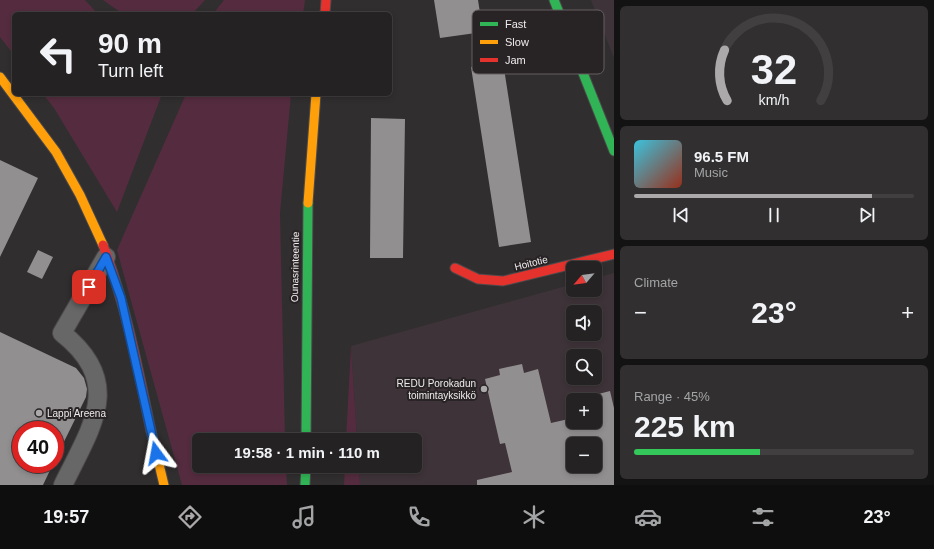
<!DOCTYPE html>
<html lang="en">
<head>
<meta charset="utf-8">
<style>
	:root { --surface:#252223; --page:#312f30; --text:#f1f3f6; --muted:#a3a4a6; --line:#423f41; --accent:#aca9aa }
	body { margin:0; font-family:Helvetica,sans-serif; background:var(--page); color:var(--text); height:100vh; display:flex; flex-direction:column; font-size:15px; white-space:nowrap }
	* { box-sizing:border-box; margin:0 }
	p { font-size:13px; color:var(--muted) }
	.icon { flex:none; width:22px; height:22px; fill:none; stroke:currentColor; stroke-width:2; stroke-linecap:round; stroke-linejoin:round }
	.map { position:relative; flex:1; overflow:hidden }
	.sheet { display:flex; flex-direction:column; gap:6px; padding:6px; background:#141313; width:320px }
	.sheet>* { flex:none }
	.guide { position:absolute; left:12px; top:12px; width:380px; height:84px; border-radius:6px; box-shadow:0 2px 6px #0003,0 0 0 1px var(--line); background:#252223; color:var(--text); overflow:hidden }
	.needle { width:26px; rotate:242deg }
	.buttons { position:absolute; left:566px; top:261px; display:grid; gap:8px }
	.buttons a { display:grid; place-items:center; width:36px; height:36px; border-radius:6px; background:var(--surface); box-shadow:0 2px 6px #0003,0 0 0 1px var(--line); font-size:20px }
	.speed { position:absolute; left:12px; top:421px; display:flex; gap:8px; font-size:20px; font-weight:700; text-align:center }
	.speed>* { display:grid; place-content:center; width:52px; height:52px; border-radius:50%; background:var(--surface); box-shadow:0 2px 6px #0003,0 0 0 1px var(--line); line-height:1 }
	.speed .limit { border:6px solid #d22; background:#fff; color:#111 }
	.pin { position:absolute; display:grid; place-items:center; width:34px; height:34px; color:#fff; margin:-17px; border-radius:8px; box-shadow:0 2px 6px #0006 }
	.me { position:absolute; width:44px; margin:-22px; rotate:347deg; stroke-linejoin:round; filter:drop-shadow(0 0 3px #0008) }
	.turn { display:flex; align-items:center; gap:14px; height:84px; padding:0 20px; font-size:18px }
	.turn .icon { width:52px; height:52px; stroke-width:2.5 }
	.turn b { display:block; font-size:28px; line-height:34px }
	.big { font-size:30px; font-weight:600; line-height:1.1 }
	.sheet .card { flex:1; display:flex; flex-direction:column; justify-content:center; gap:6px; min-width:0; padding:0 14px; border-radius:6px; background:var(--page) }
	.sheet .dial { align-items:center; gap:0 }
	.dial svg { height:104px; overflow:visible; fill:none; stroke:var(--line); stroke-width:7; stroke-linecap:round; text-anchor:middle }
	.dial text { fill:var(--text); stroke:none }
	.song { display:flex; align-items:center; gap:12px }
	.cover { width:48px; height:48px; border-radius:6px; background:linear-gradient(135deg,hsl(190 70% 55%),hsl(10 70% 35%)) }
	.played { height:4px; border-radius:2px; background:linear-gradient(90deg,var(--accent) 85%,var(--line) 85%) }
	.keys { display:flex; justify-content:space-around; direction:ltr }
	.heat { display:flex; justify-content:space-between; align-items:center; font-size:22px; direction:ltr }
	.charge { height:6px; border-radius:3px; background:linear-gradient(90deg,#34c759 45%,var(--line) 0) }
	.trip { position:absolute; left:192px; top:433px; width:230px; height:40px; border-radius:6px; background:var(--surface); box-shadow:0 2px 6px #0003,0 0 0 1px var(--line); font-weight:600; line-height:40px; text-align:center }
	.tabs { display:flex; height:64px; justify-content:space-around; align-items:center; background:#0f0e0e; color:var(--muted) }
	.tabs .icon { width:28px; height:28px }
	.tabs .on { color:var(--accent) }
	.tabs b { font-size:18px; color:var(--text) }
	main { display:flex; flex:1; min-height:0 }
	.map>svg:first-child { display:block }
	.built { fill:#3e3338; fill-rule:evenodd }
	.green { fill:#552c3f }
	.building { fill:#928f90; fill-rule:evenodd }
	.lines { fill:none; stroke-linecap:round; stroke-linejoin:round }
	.street-casing { stroke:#4c494b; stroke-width:20 }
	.fast-casing { stroke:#4c494b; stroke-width:11 }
	.slow-casing { stroke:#4c494b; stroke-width:11 }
	.jam-casing { stroke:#4c494b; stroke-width:11 }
	.street { stroke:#686767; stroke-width:18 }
	.fast { stroke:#30b455; stroke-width:9 }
	.slow { stroke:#ff9f0a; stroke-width:9 }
	.jam { stroke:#e5322d; stroke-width:9 }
	.route-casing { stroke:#114b97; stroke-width:10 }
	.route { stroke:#1a73e8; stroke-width:7 }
	.poi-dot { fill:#aca9aa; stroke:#282325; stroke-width:1.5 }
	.labels { text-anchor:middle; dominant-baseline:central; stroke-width:4; stroke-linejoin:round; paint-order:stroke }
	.street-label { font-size:10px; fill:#efebed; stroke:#282325 }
	.poi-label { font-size:10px; fill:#efebed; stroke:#282325; text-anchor:end }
	.key { fill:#282325; stroke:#645f61; stroke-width:1 }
	.key-label { font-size:11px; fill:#efebed }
</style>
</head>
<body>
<main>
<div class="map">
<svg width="614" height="485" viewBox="0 0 614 485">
	<rect width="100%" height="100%" fill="#312e2f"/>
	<!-- built -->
	<path class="built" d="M591,0H614V58Z
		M614,273V485H360L359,466H415V440H357L351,346L573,284V290H595V278ZM573,312H595V334H573ZM573,356H595V378H573ZM573,400H595V422H573ZM573,444H595V466H573Z"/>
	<!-- green -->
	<path class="green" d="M0,0H85L98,14H14V55L0,37Z
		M103,0H205L193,13L189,14H123Z
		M224,0H305L303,14H213Z
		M43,94H162L117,212L54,108Z
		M186,94H291L280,213L285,440H199V466H286L287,485H182L117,250Z
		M351,346L357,440H346Z
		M345,466H359L360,485H344Z"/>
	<!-- building -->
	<path class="building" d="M434,0H478L483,32L440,38Z
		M503,62L531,242L499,247L471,67Z
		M371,118L405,119L403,258H370Z
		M0,160L38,178L0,257Z
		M38,250L53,257L42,279L27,272Z
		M0,332L76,368L84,378L87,389L86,397L55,460V430H21V464H53L43,485H0Z
		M522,364L524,373L538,369L551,423L573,418V422H595V400H575L610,391L614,408V485H477V480L512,472L505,443L500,444L485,379L500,375L499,369ZM573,444H595V466H573Z"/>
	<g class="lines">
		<!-- street casing -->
		<g class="street-casing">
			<path id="street" d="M63,485C91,427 125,383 62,333L106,257"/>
		</g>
		<!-- fast casing -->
		<g class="fast-casing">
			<path id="fast" d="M554,0L614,151
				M306,440L308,203
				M305,485L306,466"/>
		</g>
		<!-- slow casing -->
		<g class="slow-casing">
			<path id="slow" d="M0,77L56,152L80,195L103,245
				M308,203L316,94
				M151,431L164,485"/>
		</g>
		<!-- jam casing -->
		<g class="jam-casing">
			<path id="jam" d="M325,14L326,0
				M103,245C126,305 138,369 151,431
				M455,268L478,279L503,281L614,254"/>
		</g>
		<!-- street -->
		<use href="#street" class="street"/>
		<!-- fast -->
		<use href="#fast" class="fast"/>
		<!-- slow -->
		<use href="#slow" class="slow"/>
		<!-- jam -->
		<use href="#jam" class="jam"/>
	</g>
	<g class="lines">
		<!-- route casing -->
		<g class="route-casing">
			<path id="route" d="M89,287L106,257L121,298L156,453"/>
		</g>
		<!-- route -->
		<use href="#route" class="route"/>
	</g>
	<!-- markers -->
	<g class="poi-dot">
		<circle cx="484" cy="389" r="4"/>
		<circle cx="39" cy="413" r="4"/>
	</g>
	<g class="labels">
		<!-- street labels -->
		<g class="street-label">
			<text transform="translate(531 263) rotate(-14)">Hoitotie</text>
			<text transform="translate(295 267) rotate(-89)">Ounasrinteentie</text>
		</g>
		<!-- poi labels -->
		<g class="poi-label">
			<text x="476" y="383">REDU Porokadun<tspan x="476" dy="12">toimintayksikkö</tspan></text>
			<text x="47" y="413" text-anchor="start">Lappi Areena</text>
		</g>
	</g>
	<!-- legend -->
	<rect x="472" y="10" width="132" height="64" rx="6" class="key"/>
	<rect x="480" y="22" width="18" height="4" fill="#30b455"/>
	<rect x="480" y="40" width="18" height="4" fill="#ff9f0a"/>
	<rect x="480" y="58" width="18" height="4" fill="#e5322d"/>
	<g class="key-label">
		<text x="505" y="28">Fast</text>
		<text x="505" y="46">Slow</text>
		<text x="505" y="64">Jam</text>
	</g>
</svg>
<div class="buttons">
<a><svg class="needle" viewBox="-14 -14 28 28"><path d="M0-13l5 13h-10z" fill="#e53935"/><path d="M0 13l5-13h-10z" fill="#a3a4a6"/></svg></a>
<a><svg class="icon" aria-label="sound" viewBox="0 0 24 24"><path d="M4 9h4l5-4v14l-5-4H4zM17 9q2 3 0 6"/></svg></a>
<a><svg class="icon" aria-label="search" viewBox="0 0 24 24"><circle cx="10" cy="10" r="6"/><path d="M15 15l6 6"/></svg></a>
<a>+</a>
<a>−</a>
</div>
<div class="speed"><div class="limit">40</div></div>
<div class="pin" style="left:89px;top:287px;background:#d93025"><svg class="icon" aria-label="arrive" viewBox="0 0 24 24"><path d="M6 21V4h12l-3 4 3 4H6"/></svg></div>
<svg class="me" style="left:156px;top:453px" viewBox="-20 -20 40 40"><path d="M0-17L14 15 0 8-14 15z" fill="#1a73e8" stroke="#fff" stroke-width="4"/></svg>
<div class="trip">19:58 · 1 min · 110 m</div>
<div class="guide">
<div class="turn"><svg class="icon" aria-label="left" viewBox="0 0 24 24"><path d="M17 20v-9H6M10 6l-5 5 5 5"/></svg><div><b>90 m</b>Turn left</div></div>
</div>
</div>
<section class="sheet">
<div class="card dial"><svg viewBox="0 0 100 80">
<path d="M14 69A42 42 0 1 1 86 69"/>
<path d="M14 69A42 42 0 0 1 12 30" stroke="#aca9aa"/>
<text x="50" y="56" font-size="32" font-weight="700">32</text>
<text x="50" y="72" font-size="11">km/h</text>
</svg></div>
<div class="card">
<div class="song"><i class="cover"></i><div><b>96.5 FM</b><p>Music</p></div></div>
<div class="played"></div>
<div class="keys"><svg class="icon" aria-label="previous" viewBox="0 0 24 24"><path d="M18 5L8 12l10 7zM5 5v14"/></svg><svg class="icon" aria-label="pause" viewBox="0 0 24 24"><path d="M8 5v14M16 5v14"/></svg><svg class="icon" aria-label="next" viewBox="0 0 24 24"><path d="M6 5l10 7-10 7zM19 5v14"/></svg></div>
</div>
<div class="card"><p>Climate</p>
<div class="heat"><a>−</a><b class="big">23°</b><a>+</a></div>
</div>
<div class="card"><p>Range · 45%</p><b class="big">225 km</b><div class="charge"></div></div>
</section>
</main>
<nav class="tabs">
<b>19:57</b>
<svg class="icon on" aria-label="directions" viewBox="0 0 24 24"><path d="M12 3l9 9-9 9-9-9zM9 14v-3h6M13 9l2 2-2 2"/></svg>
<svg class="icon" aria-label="music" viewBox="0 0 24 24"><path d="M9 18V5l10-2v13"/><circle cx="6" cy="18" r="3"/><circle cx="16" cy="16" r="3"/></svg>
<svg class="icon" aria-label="phone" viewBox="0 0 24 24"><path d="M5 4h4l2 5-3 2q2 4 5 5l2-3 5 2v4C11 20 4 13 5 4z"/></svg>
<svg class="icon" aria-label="climate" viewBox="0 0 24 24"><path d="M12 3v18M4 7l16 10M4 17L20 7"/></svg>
<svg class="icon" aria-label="car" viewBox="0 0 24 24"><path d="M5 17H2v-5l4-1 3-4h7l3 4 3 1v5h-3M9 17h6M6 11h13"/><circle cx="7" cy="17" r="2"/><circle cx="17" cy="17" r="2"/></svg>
<svg class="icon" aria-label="filters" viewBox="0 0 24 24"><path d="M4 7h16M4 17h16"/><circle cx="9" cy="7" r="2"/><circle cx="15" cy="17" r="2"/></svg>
<b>23°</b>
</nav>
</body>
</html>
